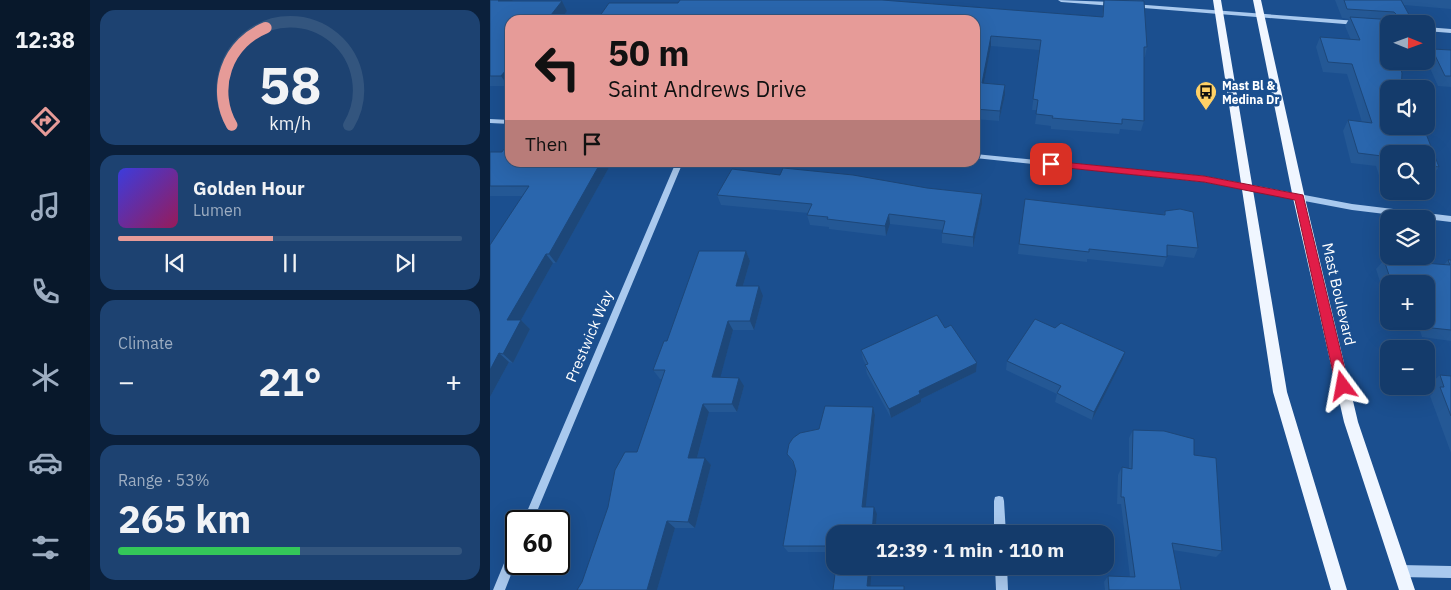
<!DOCTYPE html>
<html lang="en">
<head>
<meta charset="utf-8">
<style>
	:root { --surface:#143b6b; --page:#1d4271; --text:#f1f3f6; --muted:#9dadc1; --line:#33557e; --accent:#e69b98 }
	body { margin:0; font-family:"IBM Plex Sans",sans-serif; background:var(--page); color:var(--text); height:100vh; display:flex; flex-direction:column; font-size:19px; white-space:nowrap }
	* { box-sizing:border-box; margin:0 }
	p { font-size:16px; color:var(--muted) }
	.icon { flex:none; width:28px; height:28px; fill:none; stroke:currentColor; stroke-width:2; stroke-linecap:round; stroke-linejoin:round }
	.map { position:relative; flex:1; overflow:hidden }
	.side { display:flex; flex-direction:column; gap:10px; padding:10px; background:#0b203b; width:400px }
	.side>* { flex:none }
	.banner { position:absolute; left:15px; top:15px; width:475px; height:152px; border-radius:15px; box-shadow:0 5px 20px #0002,0 0 0 1px var(--line); background:#e69b98; color:#111; overflow:hidden }
	.needle { width:32px; rotate:91deg }
	.tools { position:absolute; left:890px; top:15px; display:grid; gap:10px }
	.tools a { display:grid; place-items:center; width:55px; height:55px; border-radius:10px; background:var(--surface); box-shadow:0 5px 20px #0002,0 0 0 1px var(--line); font-size:25px }
	.speed { position:absolute; left:15px; top:510px; display:flex; gap:10px; font-size:25px; font-weight:700; text-align:center }
	.speed>* { display:grid; place-content:center; width:65px; height:65px; border-radius:50%; background:var(--surface); box-shadow:0 5px 20px #0002,0 0 0 1px var(--line); line-height:1 }
	.speed .limit { border:2px solid #111; border-radius:8px; background:#fff; color:#111 }
	.pin { position:absolute; display:grid; place-items:center; width:42px; height:42px; color:#fff; margin:-21px; border-radius:10px; box-shadow:0 2px 8px #0006 }
	.me { position:absolute; width:55px; margin:-28px; rotate:347deg; stroke-linejoin:round; filter:drop-shadow(0 0 4px #0008) }
	.turn { display:flex; align-items:center; gap:18px; height:105px; padding:0 20px; font-size:22px }
	.turn .icon { width:65px; height:65px; stroke-width:2.5 }
	.turn b { display:block; font-size:35px; line-height:42px }
	.then { display:flex; align-items:center; height:48px; padding:0 20px; background:#0003; gap:10px; font-size:19px }
	.big { font-size:38px; font-weight:700; line-height:1.1 }
	.side .card { flex:1; display:flex; flex-direction:column; justify-content:center; gap:8px; min-width:0; padding:0 18px; border-radius:15px; background:var(--page) }
	.side .dial { align-items:center; gap:0 }
	.dial svg { height:130px; overflow:visible; fill:none; stroke:var(--line); stroke-width:7; stroke-linecap:round; text-anchor:middle }
	.dial text { fill:var(--text); stroke:none }
	.song { display:flex; align-items:center; gap:15px }
	.cover { width:60px; height:60px; border-radius:8px; background:linear-gradient(135deg,hsl(240 70% 55%),hsl(330 70% 35%)) }
	.played { height:5px; border-radius:2px; background:linear-gradient(90deg,var(--accent) 45%,var(--line) 45%) }
	.keys { display:flex; justify-content:space-around; direction:ltr }
	.heat { display:flex; justify-content:space-between; align-items:center; font-size:28px; direction:ltr }
	.charge { height:8px; border-radius:4px; background:linear-gradient(90deg,#34c759 53%,var(--line) 0) }
	.trip { position:absolute; left:336px; top:525px; width:288px; height:50px; border-radius:15px; background:var(--surface); box-shadow:0 5px 20px #0002,0 0 0 1px var(--line); font-weight:700; line-height:50px; text-align:center }
	main { display:flex; flex:1; min-height:0 }
	.tab-bar { display:flex; flex-direction:column; width:90px; justify-content:space-around; align-items:center; background:#08182b; color:var(--muted) }
	.tab-bar .icon { width:35px; height:35px }
	.tab-bar .current { color:var(--accent) }
	.tab-bar b { font-size:22px; color:var(--text) }
	.map>svg:first-child { display:block }
	.lines { fill:none; stroke-linecap:round; stroke-linejoin:round }
	.minor { fill:#a9c9ee; fill-rule:evenodd }
	.major { fill:#f0f6ff; fill-rule:evenodd }
	.wall { fill:#245895 }
	.shaded-wall { fill:#1d4779 }
	.building { fill:#2a66ad; stroke:#1d4779 }
	.route { fill:#e11d48; stroke:#92132f }
	.labels { text-anchor:middle; dominant-baseline:central; stroke-width:5; stroke-linejoin:round; paint-order:stroke }
	.far-poi-label { font-size:12px; font-weight:bold; fill:#fff; stroke:#1b4f8f; text-anchor:start }
	.street-label { font-size:15px; fill:#fff; stroke:#1b4f8f }
</style>
</head>
<body>
<main>
<nav class="tab-bar">
<b>12:38</b>
<svg class="icon current" aria-label="directions" viewBox="0 0 24 24"><path d="M12 3l9 9-9 9-9-9zM9 14v-3h6M13 9l2 2-2 2"/></svg>
<svg class="icon" aria-label="music" viewBox="0 0 24 24"><path d="M9 18V5l10-2v13"/><circle cx="6" cy="18" r="3"/><circle cx="16" cy="16" r="3"/></svg>
<svg class="icon" aria-label="phone" viewBox="0 0 24 24"><path d="M5 4h4l2 5-3 2q2 4 5 5l2-3 5 2v4C11 20 4 13 5 4z"/></svg>
<svg class="icon" aria-label="climate" viewBox="0 0 24 24"><path d="M12 3v18M4 7l16 10M4 17L20 7"/></svg>
<svg class="icon" aria-label="car" viewBox="0 0 24 24"><path d="M5 17H2v-5l4-1 3-4h7l3 4 3 1v5h-3M9 17h6M6 11h13"/><circle cx="7" cy="17" r="2"/><circle cx="17" cy="17" r="2"/></svg>
<svg class="icon" aria-label="filters" viewBox="0 0 24 24"><path d="M4 7h16M4 17h16"/><circle cx="9" cy="7" r="2"/><circle cx="15" cy="17" r="2"/></svg>
</nav>
<section class="side">
<div class="card dial"><svg viewBox="0 0 100 80">
<path d="M14 69A42 42 0 1 1 86 69"/>
<path d="M14 69A42 42 0 0 1 35 9" stroke="#e69b98"/>
<text x="50" y="56" font-size="32" font-weight="700">58</text>
<text x="50" y="72" font-size="11">km/h</text>
</svg></div>
<div class="card">
<div class="song"><i class="cover"></i><div><b>Golden Hour</b><p>Lumen</p></div></div>
<div class="played"></div>
<div class="keys"><svg class="icon" aria-label="previous" viewBox="0 0 24 24"><path d="M18 5L8 12l10 7zM5 5v14"/></svg><svg class="icon" aria-label="pause" viewBox="0 0 24 24"><path d="M8 5v14M16 5v14"/></svg><svg class="icon" aria-label="next" viewBox="0 0 24 24"><path d="M6 5l10 7-10 7zM19 5v14"/></svg></div>
</div>
<div class="card"><p>Climate</p>
<div class="heat"><a>−</a><b class="big">21°</b><a>+</a></div>
</div>
<div class="card"><p>Range · 53%</p><b class="big">265 km</b><div class="charge"></div></div>
</section>
<div class="map">
<svg width="961" height="590" viewBox="0 0 961 590">
	<rect width="100%" height="100%" fill="#1b4f8f"/>
	<g class="lines">
		<!-- minor -->
		<path class="minor" d="M568,0L623,2L626,4L623,6L571,2Z
			M643,4L867,21L870,23L867,25L641,7L640,6Z
			M936,27L961,29V33L936,31Z
			M0,119L20,120V124L0,123Z
			M485,154L714,176L862,204L961,216V222L862,210L714,182L485,158Z
			M186,162H193L43,521H33Z
			M509,496L513,497L514,501L516,534H504V501L505,497Z
			M26,542V562L15,590H3L22,544Z
			M910,565L961,566V578L910,577L906,575L904,571L906,567Z
			M505,566H517L518,590H506Z"/>
		<!-- major -->
		<path class="major" d="M723,0H731L797,392L857,590H841L783,392Z
			M763,0H771L815,198L868,422L925,590H909L854,422L803,198Z"/>
	</g>
	<!-- wall -->
	<path class="wall" d="M0,0H23L22,1H72L77,11L70,20H20V84L18,86H0Z
		M614,0H652L657,47L655,57H654V121L651,131L630,129L629,134L561,129V126L545,124L547,110H542L549,50L501,46L494,83L515,85V95L509,121L485,119V20L612,17Z
		M845,0H961V9L914,5L924,24H899V61H908L912,73L911,89H899V126H933L949,167L941,177L936,176V154H899V191H900L896,197L886,166L861,163L853,131L858,120L872,122L857,74L833,72L826,47L830,37L861,40L855,26L859,19L852,18Z
		M942,49L961,50V87L948,86L936,59Z
		M0,152L20,162H122L66,263H63L31,320L40,329L23,363L19,362L0,397V245L33,196H0Z
		M290,175L437,188L492,194V204L483,247L452,243V233L453,230L400,224L396,236L339,229V227L320,225L317,215L318,213L231,205L227,195Z
		M675,211L708,248L704,258L677,255V257L673,267L597,259V262L528,254L529,244L673,215Z
		M256,251L260,261L253,286L273,296L264,330H243L230,377L254,386L247,412H219L207,458H215L221,465L205,528H185L167,590H87L92,582L147,452L172,379H170L163,370L177,341Z
		M894,260L954,265L958,260H961V341L932,337L927,321H936V284H899V310L886,269Z
		M455,328L487,363L486,372L431,399V402L401,418L377,374L375,365H376L373,359L371,350Z
		M517,361H632L602,420L565,402L567,394L516,370Z
		M950,375L961,376V453L940,396L943,393L940,384Z
		M383,407L385,415L375,507L387,514L385,534H345V552H298L293,546L306,471L304,465L297,454Z
		M643,430L704,455L732,551L726,557L683,550L691,590H615L614,582L618,576L640,577L631,504H627L628,475L632,467L639,469V438Z"/>
	<!-- shaded-wall -->
	<path class="shaded-wall" d="M9,0H23L14,11L8,1Z
		M72,1L77,11L70,20H57Z
		M501,36V46L492,93V83Z
		M20,65V84L18,86L11,76Z
		M515,85V95L509,121L510,111Z
		M111,162H122L66,263L59,254Z
		M492,194V204L483,247V237Z
		M399,214L400,224L396,236L395,226Z
		M256,251L260,261L250,296L246,286Z
		M56,254L63,263L31,320L40,329L23,363L13,354L17,320Z
		M269,286L273,296L264,330L260,321Z
		M238,321L243,330L228,386L222,377Z
		M635,352L632,361L602,420L604,412Z
		M9,353L19,362L0,397V370Z
		M487,363L486,372L431,399V402L401,418L399,409L429,391Z
		M249,378L254,386L247,412L242,404Z
		M213,404L219,412L205,465L198,458Z
		M383,407L385,415L375,514L372,507Z
		M215,458L221,465L205,528L198,522Z
		M384,507L387,514L385,534H382Z
		M177,521L185,528L167,590H157Z
		M379,566H382L380,590L377,586Z"/>
	<!-- building -->
	<path class="building" d="M0,0H9L8,1H72L57,20H20V65L11,76H0Z
		M190,0H392L613,17L614,0L654,1L657,47H654V121L632,119V124L562,118L563,116L546,114L548,100L543,99L551,40L501,36L492,83L515,85L510,111L485,109V20H107L119,3H188Z
		M854,0H911L924,24H899V61H908L912,73L911,89H899V126H933L949,167L936,165V154H899V175L892,156L868,153L858,120L882,123L862,64L838,62L830,37L870,40L860,17L904,20L906,14L904,12L857,9Z
		M942,49L961,50V76H955Z
		M14,149H20V162H111L59,254H56L17,320H31L13,354L9,353L0,370V245L39,186H0V152H12Z
		M293,168L363,175L437,188L492,194L483,237L452,233L455,221L399,214L395,226L337,219L338,217L317,215L322,204L227,195L242,169L290,175Z
		M535,199L675,215V211L690,209L703,212L708,248L677,245V257L599,249V252L529,244Z
		M209,251H256L246,286H269L260,321H238L222,377L249,378L242,404H213L198,458H215L198,522L177,521L157,590H87L92,582L118,507L125,470L135,452H147L175,370H163L174,341H177Z
		M894,260L960,265L958,260H961V330L942,328L936,313V284H902Z
		M447,315L455,328L461,325L487,363L429,391L430,394L399,409L375,365L378,364L371,350Z
		M545,319L565,328L571,323L635,352L604,412L567,393L571,386L517,361Z
		M950,375L961,376V416L950,387H954Z
		M335,406L383,407L372,507H384L382,534H345V546H293L306,471L303,461L297,454L299,444L303,438L310,433L329,429Z
		M643,430L674,431L704,439V455L726,458L732,551L682,543L691,590H619L618,576L645,577L634,497H631L632,467L642,469Z
		M346,566H379L377,586H414V590H343Z"/>
	<!-- route -->
	<path class="route" d="M561,161L714,176L813,195L859,386L857,390L853,392L848,390L846,386L805,200L714,182L558,166V162Z"/>
	<!-- icons -->
	<defs>
		<g id="bus-pin" transform="scale(1.125)"><path d="M0 17L-7.5 6A9.5 9.5 0 1 1 7.5 6Z" fill="#ffd166" stroke="#1b4f8f"/><path d="M-5-6H5V4H4V6H2V4H-2V6H-4V4H-5ZM-3.5-4V0h7V-4ZM-3.5 1.2v1.5H-2V1.2ZM2 1.2v1.5H3.5V1.2Z" fill="#111"/></g>
	</defs>
	<g fill-rule="evenodd">
		<use href="#bus-pin" x="716" y="92"/>
	</g>
	<g class="labels">
		<!-- far-poi labels -->
		<g class="far-poi-label">
			<text x="732" y="85">Mast Bl &amp;<tspan x="732" dy="14">Medina Dr</tspan></text>
		</g>
		<!-- street labels -->
		<g class="street-label">
			<text transform="translate(849 294) rotate(77)">Mast Boulevard</text>
			<text transform="translate(99 336) rotate(-67)">Prestwick Way</text>
		</g>
	</g>
</svg>
<div class="tools">
<a><svg class="needle" viewBox="-14 -14 28 28"><path d="M0-13l5 13h-10z" fill="#e53935"/><path d="M0 13l5-13h-10z" fill="#9dadc1"/></svg></a>
<a><svg class="icon" aria-label="sound" viewBox="0 0 24 24"><path d="M4 9h4l5-4v14l-5-4H4zM17 9q2 3 0 6"/></svg></a>
<a><svg class="icon" aria-label="search" viewBox="0 0 24 24"><circle cx="10" cy="10" r="6"/><path d="M15 15l6 6"/></svg></a>
<a><svg class="icon" aria-label="layers" viewBox="0 0 24 24"><path d="M12 4l9 5-9 5-9-5zM3 14l9 5 9-5"/></svg></a>
<a>+</a>
<a>−</a>
</div>
<div class="speed"><div class="limit">60</div></div>
<div class="pin" style="left:561px;top:164px;background:#d93025"><svg class="icon" aria-label="arrive" viewBox="0 0 24 24"><path d="M6 21V4h12l-3 4 3 4H6"/></svg></div>
<svg class="me" style="left:853px;top:386px" viewBox="-20 -20 40 40"><path d="M0-17L14 15 0 8-14 15z" fill="#e11d48" stroke="#fff" stroke-width="4"/></svg>
<div class="trip">12:39 · 1 min · 110 m</div>
<div class="banner">
<div class="turn"><svg class="icon" aria-label="left" viewBox="0 0 24 24"><path d="M17 20v-9H6M10 6l-5 5 5 5"/></svg><div><b>50 m</b>Saint Andrews Drive</div></div>
<div class="then">Then<svg class="icon" aria-label="arrive" viewBox="0 0 24 24"><path d="M6 21V4h12l-3 4 3 4H6"/></svg></div>
</div>
</div>
</main>
</body>
</html>
